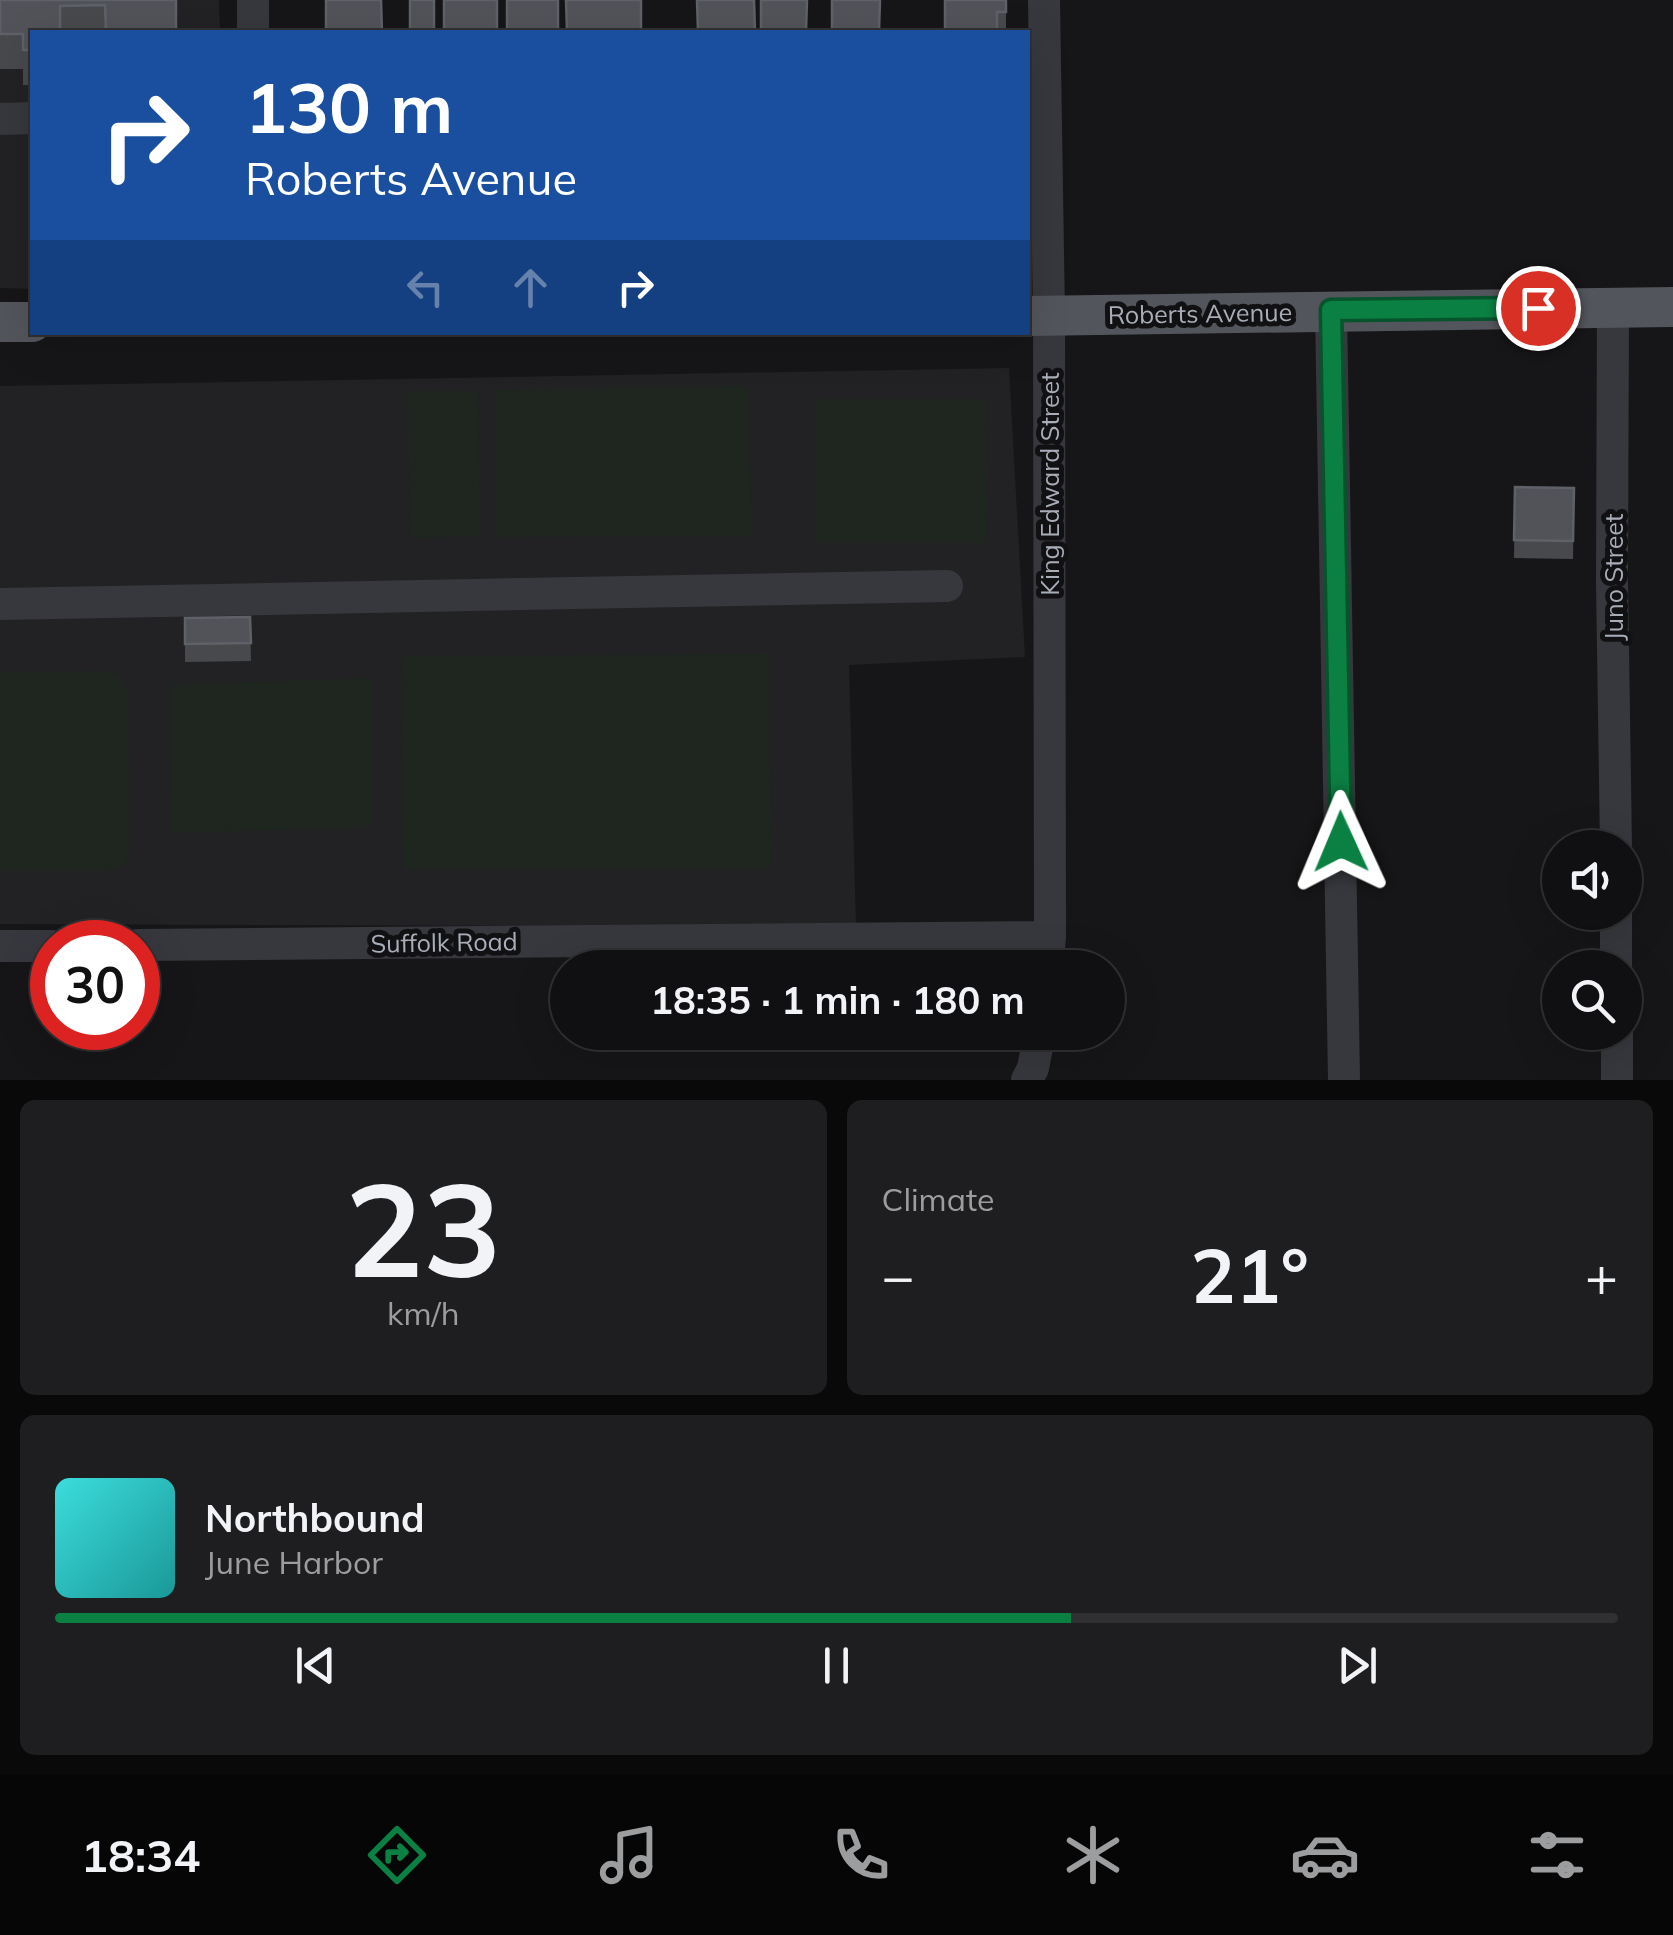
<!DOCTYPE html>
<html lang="en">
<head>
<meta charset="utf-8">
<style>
	:root { --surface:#101012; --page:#1e1e20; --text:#f1f3f6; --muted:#9c9d9f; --line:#303032; --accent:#0b8043 }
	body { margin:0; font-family:Mulish,sans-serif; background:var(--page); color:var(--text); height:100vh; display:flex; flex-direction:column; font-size:38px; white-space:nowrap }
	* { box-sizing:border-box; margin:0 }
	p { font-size:32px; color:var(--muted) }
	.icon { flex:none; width:55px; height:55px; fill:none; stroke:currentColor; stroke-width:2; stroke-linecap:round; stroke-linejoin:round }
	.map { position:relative; height:1080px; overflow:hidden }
	.drawer { display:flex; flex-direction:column; gap:20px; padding:20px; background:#09090a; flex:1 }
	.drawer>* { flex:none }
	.guide { position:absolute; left:30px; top:30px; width:1000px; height:305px; border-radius:0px; box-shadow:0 10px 40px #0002,0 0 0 2px var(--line); background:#1a4fa0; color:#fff; overflow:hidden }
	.tools { position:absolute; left:1542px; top:830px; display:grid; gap:20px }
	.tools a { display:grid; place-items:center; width:100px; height:100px; border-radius:50%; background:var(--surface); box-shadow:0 10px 40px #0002,0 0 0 2px var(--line); font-size:50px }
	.speed { position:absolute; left:30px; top:920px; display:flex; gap:20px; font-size:50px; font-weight:700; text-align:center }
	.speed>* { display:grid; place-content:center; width:130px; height:130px; border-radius:50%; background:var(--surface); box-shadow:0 10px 40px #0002,0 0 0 2px var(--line); line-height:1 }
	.speed .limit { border:15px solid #d22; background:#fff; color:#111 }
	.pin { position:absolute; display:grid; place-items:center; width:85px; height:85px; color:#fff; margin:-42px; border:5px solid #fff; border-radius:50%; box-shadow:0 2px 10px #0007 }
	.me { position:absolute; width:110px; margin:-55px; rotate:359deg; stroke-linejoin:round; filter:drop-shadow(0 0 8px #0008) }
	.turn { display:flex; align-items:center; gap:35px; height:210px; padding:0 50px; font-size:45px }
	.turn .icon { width:130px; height:130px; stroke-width:2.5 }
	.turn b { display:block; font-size:70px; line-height:85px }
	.lanes { display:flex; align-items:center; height:95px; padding:0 50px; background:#0003; justify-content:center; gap:50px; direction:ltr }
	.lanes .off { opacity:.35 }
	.big { font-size:75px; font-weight:700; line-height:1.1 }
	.drawer .card { flex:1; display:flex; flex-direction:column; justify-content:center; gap:15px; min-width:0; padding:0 35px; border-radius:15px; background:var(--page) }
	.drawer .dial { align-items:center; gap:0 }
	.dial b { font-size:130px; line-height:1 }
	.song { display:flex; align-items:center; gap:30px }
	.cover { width:120px; height:120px; border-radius:15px; background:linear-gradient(135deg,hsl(180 70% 55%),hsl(180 70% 35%)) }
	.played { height:10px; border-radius:5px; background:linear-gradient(90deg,var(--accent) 65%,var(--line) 65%) }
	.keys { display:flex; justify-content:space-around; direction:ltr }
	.heat { display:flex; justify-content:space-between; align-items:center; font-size:55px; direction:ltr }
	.drawer .tiles { flex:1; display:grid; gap:20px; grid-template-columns:1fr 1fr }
	.card:last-child { grid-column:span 2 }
	.trip { position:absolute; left:550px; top:950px; width:575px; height:100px; border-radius:50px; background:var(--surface); box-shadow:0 10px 40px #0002,0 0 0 2px var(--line); font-weight:700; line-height:100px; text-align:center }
	.tab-bar { display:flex; height:160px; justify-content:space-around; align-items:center; background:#060607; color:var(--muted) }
	.tab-bar .icon { width:70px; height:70px }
	.tab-bar .active { color:var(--accent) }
	.tab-bar b { font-size:45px; color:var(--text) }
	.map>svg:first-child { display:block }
	.built { fill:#222225 }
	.green { fill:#1e261f }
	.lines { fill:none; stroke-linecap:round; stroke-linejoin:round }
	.minor { stroke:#37383d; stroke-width:32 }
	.major { stroke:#53555c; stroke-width:40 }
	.wall { fill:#47494d }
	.building { fill:#525359; stroke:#5f6168; stroke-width:2.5 }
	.route-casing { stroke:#07532c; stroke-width:25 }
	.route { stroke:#0b8043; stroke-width:18 }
	.labels { text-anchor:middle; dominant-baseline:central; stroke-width:10; stroke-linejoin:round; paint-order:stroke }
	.street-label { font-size:25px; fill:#a8adb8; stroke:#111113 }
</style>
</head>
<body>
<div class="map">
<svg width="1673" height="1080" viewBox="0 0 1673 1080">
	<rect width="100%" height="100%" fill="#161618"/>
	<!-- built -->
	<path class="built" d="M0,0H219L220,32H32V289L0,288Z
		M1009,368L1025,657L849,665L856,927L0,924V386Z"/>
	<!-- green -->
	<path class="green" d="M748,386L752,536L496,537L495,390Z
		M408,391H478L480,536L410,538Z
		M816,399H986L987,543H816Z
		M769,654L771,868L403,869L401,656Z
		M109,671L118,675L128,693L130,852C125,865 121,869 108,871H0V672Z
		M372,678V827L171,833L170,685Z"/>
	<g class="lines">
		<!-- minor -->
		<path class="minor" d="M1044,0L1049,316L1050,937L1047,968
			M253,32V0
			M0,119L32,118
			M1613,307L1612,581L1616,848
			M1331,310L1344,1080
			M0,604L947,586
			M1616,912V968
			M138,945L1050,937
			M0,946H52
			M1617,1032V1080
			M1027,1080L1033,1068L1040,1032"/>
		<!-- major -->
		<path class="major" d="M1028,316L1673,307
			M0,322H32"/>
	</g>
	<!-- wall -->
	<path class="wall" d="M0,0H176V32H32V85H23V69H0Z
		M641,0V32H566Z
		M945,0H1006V31H997V32H945Z
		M1515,487L1574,488L1573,559L1514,558Z
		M250,617L251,661L185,662V618Z"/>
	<!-- building -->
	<path class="building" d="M0,0H176V32H106L105,5L60,6V32H32V50H23V34H0Z
		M326,0H381L382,32H326Z
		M410,0H434V32H410Z
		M444,0H497V32H444Z
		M507,0H558V32H507Z
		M566,0H641V30L615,31V32H567Z
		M697,0H754L755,32H698Z
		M761,0H807L806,32H761Z
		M832,0H880L879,32H832Z
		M945,0H1006V12H997V31H945Z
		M1515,487L1574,488L1573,541L1514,540Z
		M250,617L251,643L185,644V618Z"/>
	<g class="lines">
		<!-- route casing -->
		<g class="route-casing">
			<path id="route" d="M1341,842L1331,310L1538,308"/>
		</g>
		<!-- route -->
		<use href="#route" class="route"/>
	</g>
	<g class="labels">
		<!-- street labels -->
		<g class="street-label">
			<text transform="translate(1200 313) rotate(-1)">Roberts Avenue</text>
			<text transform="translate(1049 484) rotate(-90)">King Edward Street</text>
			<text transform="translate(1613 577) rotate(-90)">Juno Street</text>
			<text transform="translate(444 942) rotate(-1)">Suffolk Road</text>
		</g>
	</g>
</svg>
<div class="tools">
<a><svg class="icon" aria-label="sound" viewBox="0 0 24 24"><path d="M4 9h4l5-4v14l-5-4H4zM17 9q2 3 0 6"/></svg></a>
<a><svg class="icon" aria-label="search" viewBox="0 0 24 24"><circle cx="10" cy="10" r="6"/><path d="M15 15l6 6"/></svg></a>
</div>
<div class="speed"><div class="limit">30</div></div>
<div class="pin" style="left:1538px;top:308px;background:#d93025"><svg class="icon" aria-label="arrive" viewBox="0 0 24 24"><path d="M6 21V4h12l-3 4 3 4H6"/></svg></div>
<svg class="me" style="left:1341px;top:842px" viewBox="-20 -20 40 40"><path d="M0-17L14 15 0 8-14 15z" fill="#0b8043" stroke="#fff" stroke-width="4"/></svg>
<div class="trip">18:35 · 1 min · 180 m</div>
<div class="guide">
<div class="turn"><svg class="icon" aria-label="right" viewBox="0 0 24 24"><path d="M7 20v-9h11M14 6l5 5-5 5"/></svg><div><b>130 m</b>Roberts Avenue</div></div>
<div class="lanes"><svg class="icon off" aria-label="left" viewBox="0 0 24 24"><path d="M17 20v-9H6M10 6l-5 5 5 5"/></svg><svg class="icon off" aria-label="ahead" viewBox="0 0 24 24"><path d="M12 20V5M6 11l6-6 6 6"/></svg><svg class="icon" aria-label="right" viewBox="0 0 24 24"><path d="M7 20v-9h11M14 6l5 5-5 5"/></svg></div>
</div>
</div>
<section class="drawer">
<div class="tiles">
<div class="card dial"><b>23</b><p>km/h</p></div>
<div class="card"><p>Climate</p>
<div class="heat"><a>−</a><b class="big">21°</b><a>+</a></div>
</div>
<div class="card">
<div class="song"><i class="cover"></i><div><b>Northbound</b><p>June Harbor</p></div></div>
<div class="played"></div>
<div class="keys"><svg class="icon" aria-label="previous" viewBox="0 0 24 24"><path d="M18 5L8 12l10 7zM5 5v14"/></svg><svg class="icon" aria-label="pause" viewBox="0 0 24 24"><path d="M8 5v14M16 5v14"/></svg><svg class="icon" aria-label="next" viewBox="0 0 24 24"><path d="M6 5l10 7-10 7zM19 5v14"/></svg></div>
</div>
</div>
</section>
<nav class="tab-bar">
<b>18:34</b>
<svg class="icon active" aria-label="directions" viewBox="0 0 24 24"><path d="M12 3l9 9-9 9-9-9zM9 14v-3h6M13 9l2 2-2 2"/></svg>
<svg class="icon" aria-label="music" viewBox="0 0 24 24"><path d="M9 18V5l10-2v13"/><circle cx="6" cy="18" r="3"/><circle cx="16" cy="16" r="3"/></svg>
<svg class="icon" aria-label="phone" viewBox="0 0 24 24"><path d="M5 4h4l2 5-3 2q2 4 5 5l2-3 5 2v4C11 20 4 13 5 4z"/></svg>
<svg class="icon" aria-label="climate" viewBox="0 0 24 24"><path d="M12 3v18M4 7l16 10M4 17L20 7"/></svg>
<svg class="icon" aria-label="car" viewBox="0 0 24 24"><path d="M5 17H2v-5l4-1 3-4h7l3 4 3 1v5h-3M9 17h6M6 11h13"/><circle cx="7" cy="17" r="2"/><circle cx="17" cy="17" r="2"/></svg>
<svg class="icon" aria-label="filters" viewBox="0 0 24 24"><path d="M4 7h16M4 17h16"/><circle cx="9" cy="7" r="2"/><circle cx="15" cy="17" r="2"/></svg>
</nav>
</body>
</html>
